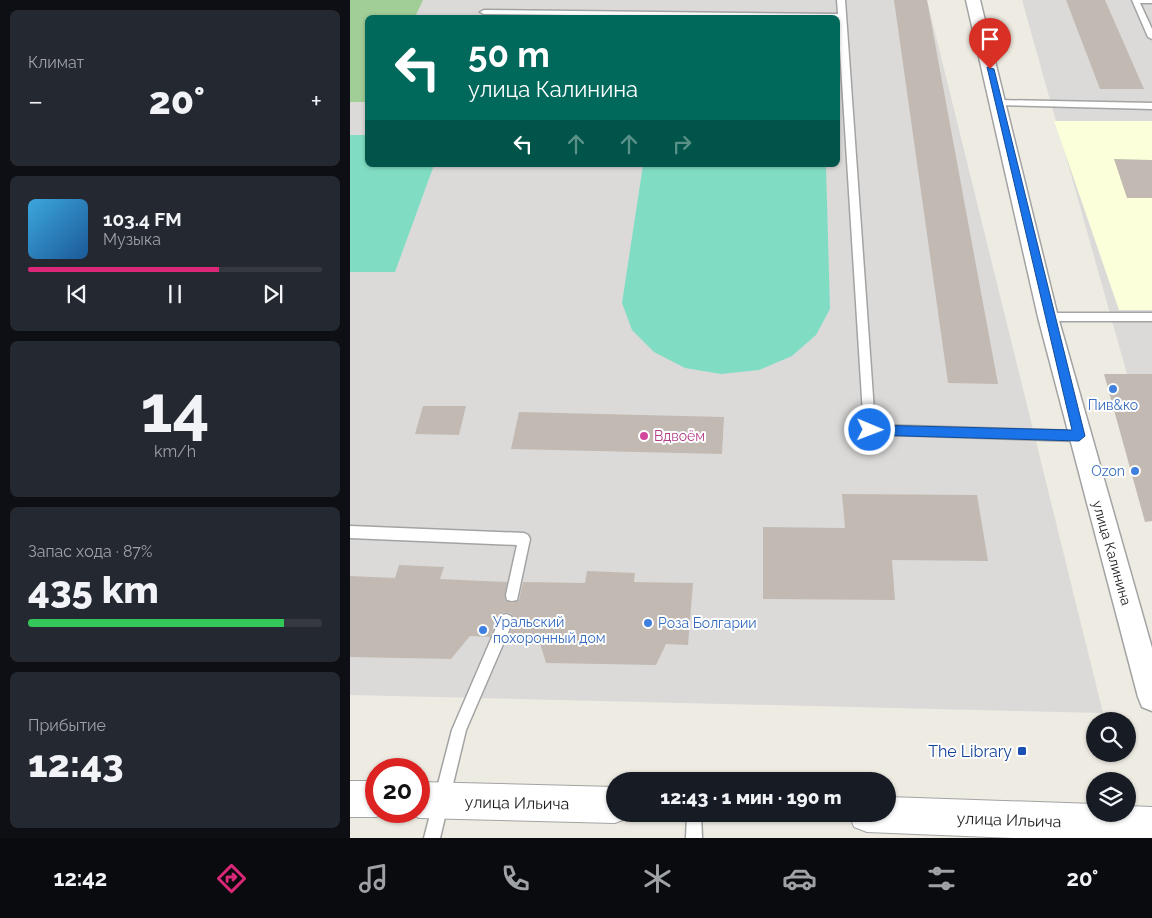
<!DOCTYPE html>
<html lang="ru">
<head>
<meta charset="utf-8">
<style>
	:root { --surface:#171b24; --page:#242831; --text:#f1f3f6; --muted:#9ea1a6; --line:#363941; --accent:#db2777 }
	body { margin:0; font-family:Raleway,sans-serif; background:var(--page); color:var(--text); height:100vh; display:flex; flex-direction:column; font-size:19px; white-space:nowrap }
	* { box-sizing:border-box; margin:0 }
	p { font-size:16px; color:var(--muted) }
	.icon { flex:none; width:28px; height:28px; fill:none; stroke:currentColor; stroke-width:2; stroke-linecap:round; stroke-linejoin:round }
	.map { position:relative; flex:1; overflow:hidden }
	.details { display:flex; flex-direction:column; gap:10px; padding:10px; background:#0d0f14; width:350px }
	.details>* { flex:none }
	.top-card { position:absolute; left:15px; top:15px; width:475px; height:152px; border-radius:8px; box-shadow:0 1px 4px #0004; background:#00695c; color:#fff; overflow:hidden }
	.tools { position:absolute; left:736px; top:712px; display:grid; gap:10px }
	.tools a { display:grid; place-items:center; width:50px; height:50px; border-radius:50%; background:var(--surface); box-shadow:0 1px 4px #0004; font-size:25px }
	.speed { position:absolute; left:15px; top:758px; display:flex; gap:10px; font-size:25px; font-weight:700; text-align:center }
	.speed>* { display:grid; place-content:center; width:65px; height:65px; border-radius:50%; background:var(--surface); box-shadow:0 1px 4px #0004; line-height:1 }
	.speed .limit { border:8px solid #d22; background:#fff; color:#111 }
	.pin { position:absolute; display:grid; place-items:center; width:42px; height:42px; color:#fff; margin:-51px -21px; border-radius:50% 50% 50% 0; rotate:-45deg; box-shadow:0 0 5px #0007 }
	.pin .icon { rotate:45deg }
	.me { position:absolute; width:55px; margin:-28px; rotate:91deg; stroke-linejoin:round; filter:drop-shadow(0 0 4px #0008) }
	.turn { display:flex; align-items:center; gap:18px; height:105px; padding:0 20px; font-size:22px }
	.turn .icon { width:65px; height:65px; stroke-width:2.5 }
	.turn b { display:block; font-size:35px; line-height:42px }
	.lanes { display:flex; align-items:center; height:48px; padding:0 20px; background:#0003; justify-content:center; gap:25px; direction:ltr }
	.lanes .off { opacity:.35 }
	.big { font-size:38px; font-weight:800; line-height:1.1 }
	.details .widget { flex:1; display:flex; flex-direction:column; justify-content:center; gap:8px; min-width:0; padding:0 18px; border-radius:8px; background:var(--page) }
	.details .dial { align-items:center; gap:0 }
	.dial b { font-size:65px; line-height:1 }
	.song { display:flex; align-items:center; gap:15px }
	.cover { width:60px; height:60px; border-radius:8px; background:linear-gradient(135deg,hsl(200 70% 55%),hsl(210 70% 35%)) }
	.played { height:5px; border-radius:2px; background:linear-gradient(90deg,var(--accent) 65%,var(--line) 65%) }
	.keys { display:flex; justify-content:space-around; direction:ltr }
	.heat { display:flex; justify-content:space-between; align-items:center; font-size:28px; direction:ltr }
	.charge { height:8px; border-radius:4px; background:linear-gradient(90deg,#34c759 87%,var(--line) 0) }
	.trip { position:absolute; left:256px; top:772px; width:290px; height:50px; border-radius:25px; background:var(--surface); box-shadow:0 1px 4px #0004; font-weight:800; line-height:50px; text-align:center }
	.tab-bar { display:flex; height:80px; justify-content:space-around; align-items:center; background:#090b0e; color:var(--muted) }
	.tab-bar .icon { width:35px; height:35px }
	.tab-bar .active { color:var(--accent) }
	.tab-bar b { font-size:22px; color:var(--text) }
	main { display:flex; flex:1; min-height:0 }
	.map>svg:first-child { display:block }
	.residential { fill:#dbdad9; fill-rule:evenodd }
	.education { fill:#fbffda }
	.forest { fill:#a1cd97 }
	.pitch { fill:#80ddc3 }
	.building { fill:#c2bab2 }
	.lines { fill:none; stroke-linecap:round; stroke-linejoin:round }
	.service-casing { stroke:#a3a3a3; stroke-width:3 }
	.minor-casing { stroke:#a3a3a3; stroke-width:3 }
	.tertiary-casing { stroke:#a3a3a3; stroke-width:2 }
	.service { fill:#fff; fill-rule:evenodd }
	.minor { fill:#fff; fill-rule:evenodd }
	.tertiary { fill:#fff; fill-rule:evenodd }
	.route { fill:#1a73e8; stroke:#114b97 }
	.shop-dot { fill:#3f7fe0; stroke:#fff; stroke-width:2 }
	.hotel-dot { fill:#d1479c; stroke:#fff; stroke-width:2 }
	.transit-dot { fill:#1a4fb4; stroke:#fff; stroke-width:2 }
	.labels { text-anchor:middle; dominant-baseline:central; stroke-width:4; stroke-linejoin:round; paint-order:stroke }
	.shop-label { font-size:14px; fill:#366cbe; stroke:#fff; text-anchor:start }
	.hotel-label { font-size:14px; fill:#b23c85; stroke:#fff; text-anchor:start }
	.street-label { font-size:14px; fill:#1c1c1c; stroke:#fff }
	.near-transit-label { font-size:16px; fill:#164399; stroke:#fff; text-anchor:end }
	.near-street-label { font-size:16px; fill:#1c1c1c; stroke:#fff }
</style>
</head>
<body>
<main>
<section class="details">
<div class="widget"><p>Климат</p>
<div class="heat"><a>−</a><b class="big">20°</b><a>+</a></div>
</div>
<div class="widget">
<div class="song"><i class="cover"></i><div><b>103.4 FM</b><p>Музыка</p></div></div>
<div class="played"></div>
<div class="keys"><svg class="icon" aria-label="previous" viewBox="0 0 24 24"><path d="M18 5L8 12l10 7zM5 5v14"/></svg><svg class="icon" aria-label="pause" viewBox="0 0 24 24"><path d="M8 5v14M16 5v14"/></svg><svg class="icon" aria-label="next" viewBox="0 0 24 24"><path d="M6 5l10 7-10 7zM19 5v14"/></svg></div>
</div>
<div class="widget dial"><b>14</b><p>km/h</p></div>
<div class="widget"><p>Запас хода · 87%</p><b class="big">435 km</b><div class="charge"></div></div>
<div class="widget"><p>Прибытие</p><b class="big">12:43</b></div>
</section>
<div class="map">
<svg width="802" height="838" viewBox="0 0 802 838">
	<rect width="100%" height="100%" fill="#eeebe2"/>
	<!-- residential -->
	<path class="residential" d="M0,0H577L753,713L0,695ZM18,18H488V165H18Z
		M672,0H802V463Z"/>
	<!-- education -->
	<path class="education" d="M704,121H802V310H769Z"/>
	<!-- forest -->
	<path class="forest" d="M0,0H73L65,17L18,18L17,102H0Z"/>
	<!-- pitch -->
	<path class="pitch" d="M0,135H17L18,165H84L45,272H0Z
		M293,165H476L480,309L466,335L442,356L409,370L371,374L335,368L304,352L282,330L272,303Z"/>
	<!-- building -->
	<path class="building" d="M544,0H577L648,384L598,383Z
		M716,0H755L794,89H750Z
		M764,159L802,160V198H777Z
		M754,374H802V521L795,522Z
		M73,406H116L109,435L65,434Z
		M169,412L374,417L372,454L161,449Z
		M492,494L627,495L638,561L542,560L545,600L413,599V527L495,528Z
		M49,565L94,567L90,579L157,582L155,600L162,603L169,600L173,582L235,583L237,571L285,573L284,582L343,583L338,645L316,644L306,665L196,663L189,640L158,638L165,620L162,614L155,612L149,615L140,637L120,636L101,659L0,657V576L45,578Z"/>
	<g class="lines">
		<!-- service casing -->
		<g class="service-casing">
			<path id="service" d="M487,0H495L525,425L729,431L733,432L735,436L733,440L729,441L516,434L514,430L488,18L134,14L130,12L134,10L488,14Z
				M782,0H802V3H790L802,29V39L798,37Z
				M648,100L802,103V109L645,105V101Z
				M698,313H802V321H698L693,317Z
				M0,526L174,533L178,535L180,539L167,600L162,601L157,600L156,595L167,545L0,538Z
				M156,614L161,616L163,621L116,730L90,838H74L102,730L151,616Z
				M337,814H351L352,838H336Z"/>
		</g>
		<!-- minor casing -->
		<g class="minor-casing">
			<path id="minor" d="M616,0H630L708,317L802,648V711L792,707L788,697L688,317Z"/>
		</g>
		<!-- tertiary casing -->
		<g class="tertiary-casing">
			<path id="tertiary" d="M0,781H26V811L39,812L26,817H0Z
				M69,782L265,787V814H280L278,818L265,823L69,818L56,811H69Z
				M538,797L745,804V814H778V806L802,807V838H664L517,832L504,827L499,814H538Z"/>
		</g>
		<!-- service -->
		<use href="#service" class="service"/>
		<!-- minor -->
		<use href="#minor" class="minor"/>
		<!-- tertiary -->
		<use href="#tertiary" class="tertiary"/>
	</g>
	<!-- route -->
	<path class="route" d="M637,67L644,69L735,436L729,441L520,435L514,430L520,425L722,430Z"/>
	<!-- markers -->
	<g class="shop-dot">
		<circle cx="763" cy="389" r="5"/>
		<circle cx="785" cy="471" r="5"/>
		<circle cx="298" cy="623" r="5"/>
		<circle cx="133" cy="630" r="5"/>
	</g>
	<circle class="hotel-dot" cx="294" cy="436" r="5"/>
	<rect class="transit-dot" x="667" y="746" width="10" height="10" rx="2.5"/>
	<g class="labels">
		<!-- shop labels -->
		<g class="shop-label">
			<text x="763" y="405" text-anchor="middle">Пив&amp;ко</text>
			<text x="775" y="471" text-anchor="end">Ozon</text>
			<text x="143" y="622">Уральский<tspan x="143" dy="16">похоронный дом</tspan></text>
			<text x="308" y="623">Роза Болгарии</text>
		</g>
		<!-- hotel labels -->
		<g class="hotel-label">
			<text x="304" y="436">Вдвоём</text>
		</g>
		<!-- street labels -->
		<g class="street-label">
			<text transform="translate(762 553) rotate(74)">улица Калинина</text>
		</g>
		<!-- near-transit labels -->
		<g class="near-transit-label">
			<text x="662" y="751">The Library</text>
		</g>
		<!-- near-street labels -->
		<g class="near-street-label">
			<text transform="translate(167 803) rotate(1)">улица Ильича</text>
			<text transform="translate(659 820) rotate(2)">улица Ильича</text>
		</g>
	</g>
</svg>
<div class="tools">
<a><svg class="icon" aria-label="search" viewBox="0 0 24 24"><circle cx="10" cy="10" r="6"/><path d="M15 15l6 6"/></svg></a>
<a><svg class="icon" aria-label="layers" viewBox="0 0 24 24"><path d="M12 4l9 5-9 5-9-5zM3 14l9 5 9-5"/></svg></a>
</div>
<div class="speed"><div class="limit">20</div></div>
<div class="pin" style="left:640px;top:69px;background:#d93025"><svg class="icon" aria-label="arrive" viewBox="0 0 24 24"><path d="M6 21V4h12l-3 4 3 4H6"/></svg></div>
<svg class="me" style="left:520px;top:430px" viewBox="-20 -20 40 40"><circle r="17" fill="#1a73e8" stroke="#fff" stroke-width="3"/><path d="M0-11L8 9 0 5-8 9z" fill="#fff"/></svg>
<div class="trip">12:43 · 1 мин · 190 m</div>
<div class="top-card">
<div class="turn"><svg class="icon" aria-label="left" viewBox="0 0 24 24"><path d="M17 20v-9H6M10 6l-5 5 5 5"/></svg><div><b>50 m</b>улица Калинина</div></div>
<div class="lanes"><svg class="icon" aria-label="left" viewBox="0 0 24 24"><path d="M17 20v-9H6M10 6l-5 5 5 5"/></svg><svg class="icon off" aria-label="ahead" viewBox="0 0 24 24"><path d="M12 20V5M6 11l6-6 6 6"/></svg><svg class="icon off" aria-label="ahead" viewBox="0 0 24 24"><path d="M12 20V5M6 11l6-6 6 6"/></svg><svg class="icon off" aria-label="right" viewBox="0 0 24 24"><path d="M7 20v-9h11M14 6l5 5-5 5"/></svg></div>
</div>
</div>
</main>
<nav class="tab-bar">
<b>12:42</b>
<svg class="icon active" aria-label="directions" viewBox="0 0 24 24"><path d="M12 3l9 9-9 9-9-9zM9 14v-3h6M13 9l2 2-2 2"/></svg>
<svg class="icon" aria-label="music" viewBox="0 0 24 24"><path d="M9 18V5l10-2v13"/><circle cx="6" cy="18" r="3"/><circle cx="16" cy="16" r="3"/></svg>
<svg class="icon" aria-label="phone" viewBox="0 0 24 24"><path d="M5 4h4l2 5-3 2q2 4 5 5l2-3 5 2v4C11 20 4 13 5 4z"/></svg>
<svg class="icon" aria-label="climate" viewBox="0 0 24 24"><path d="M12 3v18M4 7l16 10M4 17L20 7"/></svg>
<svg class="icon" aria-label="car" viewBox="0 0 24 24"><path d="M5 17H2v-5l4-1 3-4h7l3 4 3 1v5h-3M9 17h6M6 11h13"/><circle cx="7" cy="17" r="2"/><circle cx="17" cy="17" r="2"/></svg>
<svg class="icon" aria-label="filters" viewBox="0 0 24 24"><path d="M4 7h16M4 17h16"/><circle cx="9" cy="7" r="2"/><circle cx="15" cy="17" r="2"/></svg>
<b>20°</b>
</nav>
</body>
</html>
